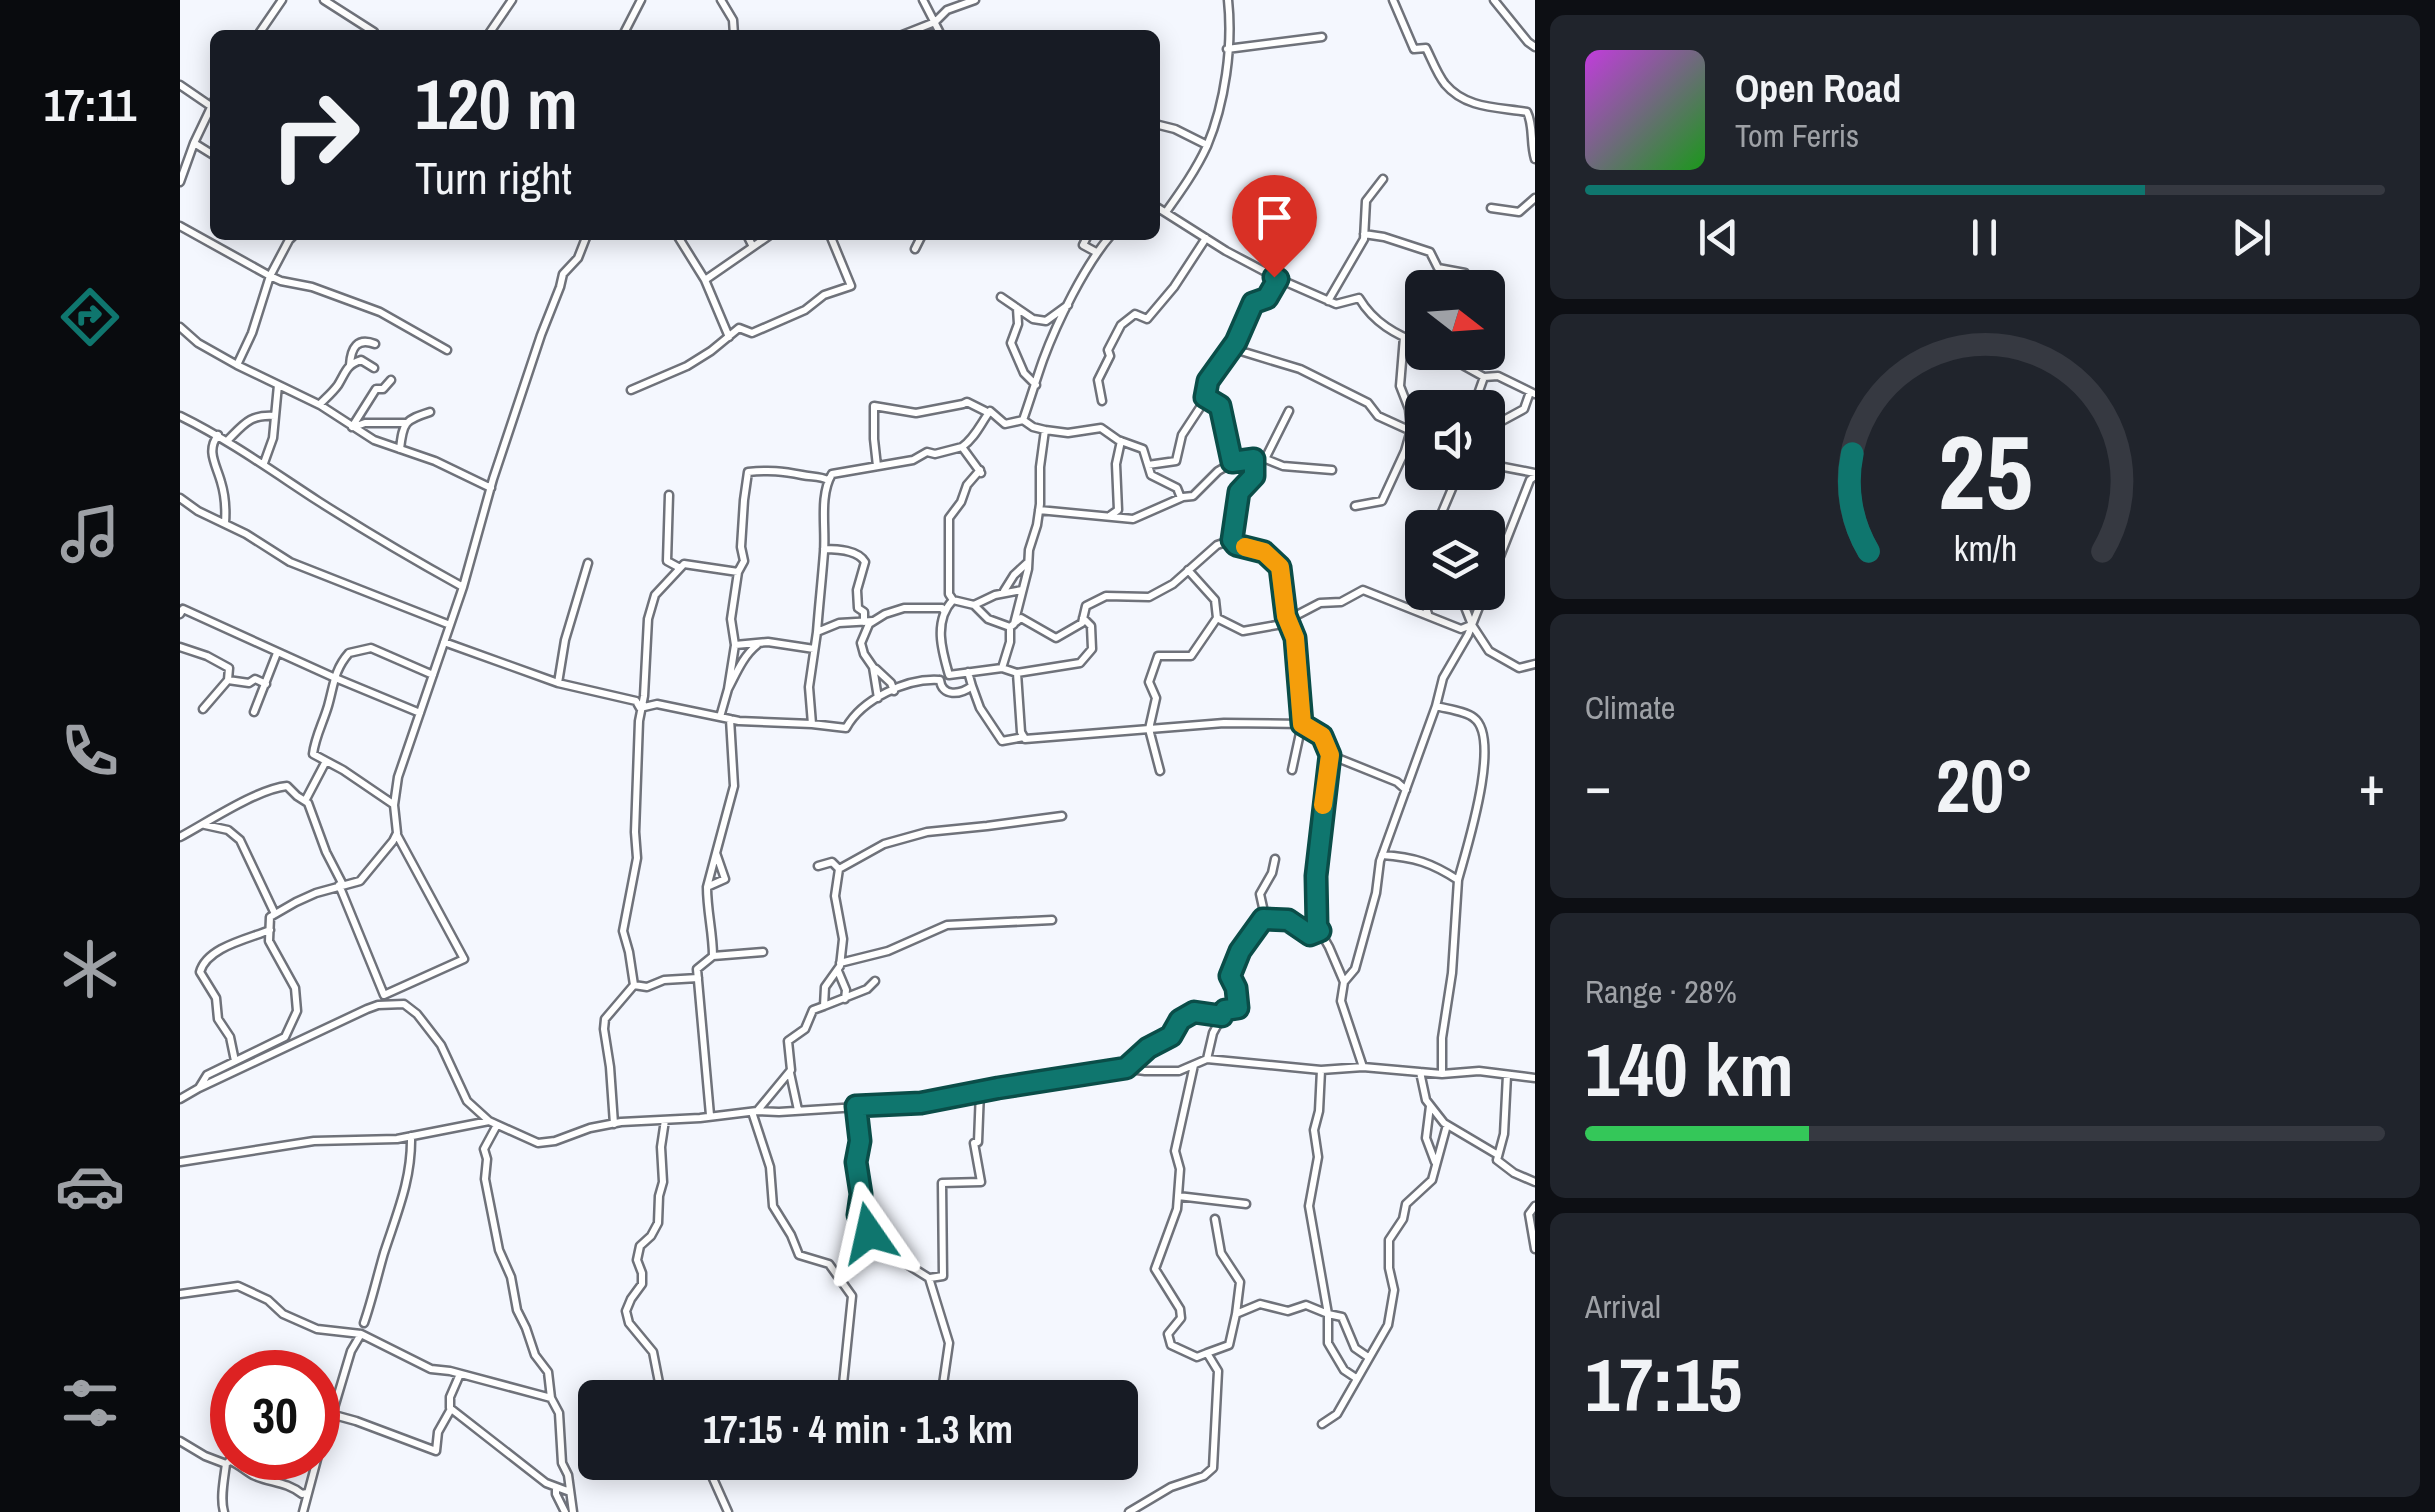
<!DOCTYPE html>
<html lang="en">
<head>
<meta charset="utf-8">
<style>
	:root { --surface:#171b24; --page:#20242c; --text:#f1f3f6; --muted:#9ea1a6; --line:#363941; --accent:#0f766e }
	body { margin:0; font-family:"Archivo Narrow",sans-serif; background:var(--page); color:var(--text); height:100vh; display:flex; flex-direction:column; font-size:38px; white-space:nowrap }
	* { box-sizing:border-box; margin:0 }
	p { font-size:32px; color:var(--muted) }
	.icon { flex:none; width:55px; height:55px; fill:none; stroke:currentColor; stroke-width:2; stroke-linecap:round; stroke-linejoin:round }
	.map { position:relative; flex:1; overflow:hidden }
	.details { display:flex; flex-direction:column; gap:15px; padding:15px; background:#0d0f14; width:900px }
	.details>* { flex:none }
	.banner { position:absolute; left:30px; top:30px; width:950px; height:210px; border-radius:15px; box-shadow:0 5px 25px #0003; background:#171b24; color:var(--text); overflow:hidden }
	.needle { width:65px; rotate:107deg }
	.fabs { position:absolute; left:1225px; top:270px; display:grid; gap:20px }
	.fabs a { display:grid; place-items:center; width:100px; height:100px; border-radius:15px; background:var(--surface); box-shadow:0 5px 25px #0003; font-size:50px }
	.speed { position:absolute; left:30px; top:1350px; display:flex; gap:20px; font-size:50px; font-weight:700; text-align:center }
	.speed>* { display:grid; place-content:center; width:130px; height:130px; border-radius:50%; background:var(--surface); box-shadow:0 5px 25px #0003; line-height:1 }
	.speed .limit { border:15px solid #d22; background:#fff; color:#111 }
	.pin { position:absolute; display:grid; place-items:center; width:85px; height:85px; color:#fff; margin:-102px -42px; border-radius:50% 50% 50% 0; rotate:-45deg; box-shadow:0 0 10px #0007 }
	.pin .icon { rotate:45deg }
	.me { position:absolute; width:110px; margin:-55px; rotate:349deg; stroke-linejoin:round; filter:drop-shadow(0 0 8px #0008) }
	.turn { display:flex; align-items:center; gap:35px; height:210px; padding:0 40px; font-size:45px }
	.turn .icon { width:130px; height:130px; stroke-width:2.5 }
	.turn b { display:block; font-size:70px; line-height:85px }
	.big { font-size:75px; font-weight:800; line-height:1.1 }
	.details .tile { flex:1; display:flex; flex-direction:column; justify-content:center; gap:15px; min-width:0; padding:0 35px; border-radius:15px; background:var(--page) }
	.details .dial { align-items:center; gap:0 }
	.dial svg { height:260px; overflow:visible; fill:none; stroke:var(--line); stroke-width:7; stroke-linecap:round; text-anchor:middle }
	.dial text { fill:var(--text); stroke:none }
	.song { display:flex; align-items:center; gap:30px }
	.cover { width:120px; height:120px; border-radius:15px; background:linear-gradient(135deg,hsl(290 70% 55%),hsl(120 70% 35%)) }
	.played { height:10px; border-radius:5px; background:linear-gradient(90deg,var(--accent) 70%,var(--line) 70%) }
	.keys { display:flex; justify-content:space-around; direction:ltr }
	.heat { display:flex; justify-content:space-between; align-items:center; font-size:55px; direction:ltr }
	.charge { height:15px; border-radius:8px; background:linear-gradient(90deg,#34c759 28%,var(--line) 0) }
	.trip { position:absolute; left:398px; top:1380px; width:560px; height:100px; border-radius:15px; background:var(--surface); box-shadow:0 5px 25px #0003; font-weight:800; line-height:100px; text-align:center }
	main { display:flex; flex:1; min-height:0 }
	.tabs { display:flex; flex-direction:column; width:180px; justify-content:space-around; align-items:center; background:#090b0e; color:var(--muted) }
	.tabs .icon { width:70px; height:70px }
	.tabs .active { color:var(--accent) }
	.tabs b { font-size:45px; color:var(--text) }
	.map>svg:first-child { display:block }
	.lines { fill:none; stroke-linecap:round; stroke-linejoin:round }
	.minor-casing { stroke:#6f727a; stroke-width:11 }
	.minor { stroke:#fff; stroke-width:6 }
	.route-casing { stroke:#0a4d48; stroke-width:25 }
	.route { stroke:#0f766e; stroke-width:18 }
	.slow { stroke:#f59e0b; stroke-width:18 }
</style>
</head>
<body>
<main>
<nav class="tabs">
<b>17:11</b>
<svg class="icon active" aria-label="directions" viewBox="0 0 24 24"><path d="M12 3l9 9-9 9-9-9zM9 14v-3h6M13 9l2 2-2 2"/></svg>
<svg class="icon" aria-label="music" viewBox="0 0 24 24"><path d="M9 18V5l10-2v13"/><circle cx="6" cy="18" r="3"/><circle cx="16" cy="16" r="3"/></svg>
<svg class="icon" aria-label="phone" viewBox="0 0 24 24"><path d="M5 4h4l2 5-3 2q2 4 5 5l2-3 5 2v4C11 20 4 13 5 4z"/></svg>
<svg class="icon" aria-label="climate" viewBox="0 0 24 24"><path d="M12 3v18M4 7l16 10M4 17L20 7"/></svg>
<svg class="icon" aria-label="car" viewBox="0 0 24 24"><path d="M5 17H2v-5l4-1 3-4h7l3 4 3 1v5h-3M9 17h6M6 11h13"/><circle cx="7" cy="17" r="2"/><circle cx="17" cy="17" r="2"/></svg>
<svg class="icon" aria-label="filters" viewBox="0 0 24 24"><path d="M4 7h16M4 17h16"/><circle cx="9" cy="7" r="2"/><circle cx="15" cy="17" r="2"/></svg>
</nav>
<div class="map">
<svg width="1355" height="1512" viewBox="0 0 1355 1512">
	<rect width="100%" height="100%" fill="#f4f7fe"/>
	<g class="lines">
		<!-- minor casing -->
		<g class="minor-casing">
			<path id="minor" d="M144,0L194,32
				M541,0L553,20L554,35
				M743,0L761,35
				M1213,0L1234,49L1246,48C1252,60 1257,74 1265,84C1286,109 1318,107 1347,112C1354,126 1350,143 1355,159
				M1314,0L1348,42L1355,47
				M78,35L102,0
				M308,35L332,0
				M443,35L461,0
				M722,35L755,22L767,10L795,0
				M1047,49L1142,37
				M0,85L35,109
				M975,124L995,129L1027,145
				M14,143L35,156
				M0,182L14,143L35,99
				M975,206L1046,251L1099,279L1156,304L1179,298C1194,323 1215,334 1242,345
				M1311,208L1339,212L1355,198
				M986,212C1001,191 1016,170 1027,146C1045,103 1053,46 1048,0
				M0,226L90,276L72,333L57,365
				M1184,234L1204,237L1250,252L1258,268L1285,273L1282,288
				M114,235L109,240L90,276L101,281L132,287L200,312L267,350
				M497,235L525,280L590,235
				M567,235L572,245
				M908,235L903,245L916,252
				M735,249L742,235
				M525,280L549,337
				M821,297L853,319L866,321L888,305
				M1148,301L1184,239L1186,201L1203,179
				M837,308L838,324L831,343L844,373L856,385
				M0,327L18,343L57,365L140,405L194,440L255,461L311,488
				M1055,342L1064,352L1120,369L1188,403L1198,416L1242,436
				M1259,352L1304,377L1318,376L1355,394
				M170,365C171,348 177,337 195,344
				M451,390L507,366L531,351L559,328L572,333L625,310L644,295L671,286L650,235
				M1025,397L1040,406L1052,463
				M922,401L918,380L930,356L928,350L941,325L955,314L967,319L994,287L1026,238
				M140,404C146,398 153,392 158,385C166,372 166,365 181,360L194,368
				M1293,408L1304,377
				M0,416C49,440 92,471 138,501C185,531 234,560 283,587
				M1308,419L1322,421L1344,409L1350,392
				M172,427L196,389H203L211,380
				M174,427L185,423H227
				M865,430L888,433L921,428L938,440L963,449L971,475L997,488L1001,498
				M38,435C26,451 36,464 41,482C45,495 46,509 45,523
				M47,441C64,424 70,414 95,416
				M782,447C795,438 801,423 810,411L825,424L843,420
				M220,449C223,422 225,420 250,412
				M1085,459L1109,411
				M84,463L93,438L98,385
				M1308,464L1355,473
				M968,465L996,461L1002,435L1025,400L1028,381L1055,342L1073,303L1087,298L1099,279
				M697,466L694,439V406L736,413L783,404L787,402L809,413
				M489,495L487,561L500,568
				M0,498L18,511L66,534L110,562L270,625
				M1175,506L1202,501L1225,451L1231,430L1229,409L1220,386L1224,337
				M859,510L953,519L1003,497L1013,496L1038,471L1052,463L1083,458L1103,466L1152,470
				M931,515L938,510L936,464L941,441
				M1259,528L1260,517L1279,472
				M1052,540L1056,545L1084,552L1100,567L1106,616L1115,638L1122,724L1112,770
				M644,549C658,549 678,550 685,562L677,590L678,608L684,612V622
				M1008,570L1035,600L1037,618L1063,631L1108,623
				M1308,587L1350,480L1355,476
				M842,590L815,595L794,605L808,619L830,627L834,624L848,569L849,550L857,525L860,504V467L865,430L853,427L843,420C850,400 856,380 863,360C877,322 905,265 931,235
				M824,591L834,575L847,563
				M1279,592L1292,625L1309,651L1339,668L1355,664
				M773,600L769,594V518L781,502L787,485L800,470
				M794,605L773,600C753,621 762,651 769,675L822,668L830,642V627
				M0,614L3,609L153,677L240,713
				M1248,614L1246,608L1252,592
				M1106,616L1117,615L1140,603L1161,602L1183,590L1281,629L1291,625
				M693,621L659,623L637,632L629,687L632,724L666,728C682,699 727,678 759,680
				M836,622L841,618L876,638L902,623L906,606L926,596L969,597L993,584L1037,545L1052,540L1059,493L1073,476L1075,459
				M637,632C639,605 642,579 644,552C646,527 639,496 652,474L733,460L747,452L755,454L782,447L801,473
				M264,642L378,683L456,701L460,708L477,704L540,717
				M555,645L548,689C556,674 563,656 577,645
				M0,647L27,656L49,668L48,680L69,683L75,679L86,684
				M634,649L588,642L555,645L551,619L558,572L564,561L561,547L564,500L568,472C590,470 602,471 622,475C632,477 640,476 648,480
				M822,668L837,673L900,663L912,649L911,626L903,618
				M696,669L711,683L714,691
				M837,673L841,732L845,739L1044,723L1122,724L1143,736L1150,755L1136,876L1137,926L1149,947L1164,982
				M760,680C762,697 780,695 792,686L788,672
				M378,683L385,640L408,563
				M792,686L800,708L822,741L844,737
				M548,689L540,717L559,721L632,724
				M698,698L693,667L684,654L681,643L689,624L705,614L724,608H762L764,611
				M1256,706C1267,709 1286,711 1294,718C1322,739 1286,850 1278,880
				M23,709L48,680
				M74,712L97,653
				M1150,755L1217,782L1226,790
				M980,771L969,729L976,698L969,682L978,656H1011L1037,618
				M125,801L146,761
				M213,804L163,770L133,754C135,737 143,723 148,706C154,685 154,670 169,653L191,648L253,675
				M25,825L48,830L60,840L95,914
				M0,837C28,822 77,789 107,786L117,796L128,803L146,852L163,885
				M536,853L527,887L545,879L536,853L554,786L550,719
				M1202,855C1234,857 1252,863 1278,880L1272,973L1262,1038V1074
				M638,866L652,862L659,869
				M159,885L204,995
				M527,887C527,911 533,933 533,956L517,969L530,1115
				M1083,919L1109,920L1130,935L1140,931
				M533,956L583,952
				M660,963L708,951L767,925L872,920
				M658,971L666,990L665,999
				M518,978L484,980L467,987L454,985L449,952L443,931L457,858L455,832L459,721L464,696L468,619L475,595L504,564L558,572
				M204,995L284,959L217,835
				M644,1006L687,989L695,981
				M1027,1059L1033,1033L1045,1011L1058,1008L1056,989L1050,976L1060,951L1082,923L1084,912L1080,894L1092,873L1095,859
				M55,1061L50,1037L38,1019L36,998L20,972C27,947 68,939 90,930
				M1014,1065L995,1151L1000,1169L997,1209L975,1269L1000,1309L1001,1318L988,1334L991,1345L1017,1357L1027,1353
				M1183,1067L1161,1001L1164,982L1175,969L1196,893L1200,861L1256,706L1263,678L1288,635L1305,592
				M946,1068L968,1048L991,1036L1000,1021L1014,1012L1042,1016
				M1141,1070L1139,1111L1134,1130L1138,1157L1129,1206L1148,1314V1343L1164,1370L1176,1378
				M1240,1072L1246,1100L1264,1123L1318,1155
				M610,1073L618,1110
				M1327,1075L1324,1134L1317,1160L1334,1173L1355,1182
				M19,1088L187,1009L198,1005L224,1004L237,1014L261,1045L287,1101L309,1121L358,1143L375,1141L410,1128L441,1122L520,1118L577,1111L599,1112L741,1103L818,1088L942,1068L965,1071H999L1027,1059L1141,1070L1183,1067L1262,1074L1299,1071L1355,1078
				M0,1099L19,1088L27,1075L105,1037L117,1011L115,988L89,941L90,917L116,902L136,893L180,881L213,841L217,833L214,805L218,777L283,587L313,479L361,335L380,287L383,274L398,258L407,235
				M676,1106L680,1141L677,1162L681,1194L678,1215L689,1233L715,1247L725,1263L749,1278L769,1343L761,1398
				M1250,1106L1246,1138L1255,1162
				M578,1110L611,1070L608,1041L625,1029L633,1010L644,1006L645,987L660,966L663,939L655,896L659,869L704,844L747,832L807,826L882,816
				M572,1112L590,1167L593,1206L611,1235L619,1255L649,1264L672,1296L663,1384L656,1398
				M434,1124L430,1067L424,1029L425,1019L454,985
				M317,1125L304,1149L307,1159L305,1179L319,1250L331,1277L337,1310L346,1328L355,1355L368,1372L371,1398L379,1413L382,1463L388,1475L393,1512
				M0,1162L134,1141L217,1139L309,1121
				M998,1196L1066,1204
				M1355,1206L1349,1214L1355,1249
				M750,1278L763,1276L762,1183L801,1182L794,1143L798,1142L800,1091
				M0,1294L58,1286L88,1300L103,1314L137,1329L181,1334L251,1369L270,1371L371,1398
				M1056,1314L1080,1304L1108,1311L1126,1305L1148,1314L1162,1317L1175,1348L1188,1357
				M184,1323C192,1300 197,1277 204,1253C217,1213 232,1179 231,1136
				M280,1374L270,1397V1408L366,1483L390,1492
				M482,1398L473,1352L449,1323L446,1311L451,1299L462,1284V1273L457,1260L460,1246L471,1236L478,1223L479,1196L483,1182L481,1147L485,1120
				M138,1412L147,1413L154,1408L171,1351L181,1334
				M1142,1424L1157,1414L1208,1325L1214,1290L1209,1268V1240L1223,1219L1226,1204L1252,1180L1267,1125
				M0,1441L25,1456L46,1464
				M50,1461C59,1464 65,1471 73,1475C90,1483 106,1481 122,1494L127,1493
				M523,1462L527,1465L548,1512
				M376,1487V1494L385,1512
				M44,1512C40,1499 44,1479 46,1464L53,1458
				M123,1512L148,1418L147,1413L176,1421L256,1451L258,1432L271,1409
				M949,1512L991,1487L1024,1476L1033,1468L1038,1371L1027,1353L1049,1345L1056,1314L1060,1282L1041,1253L1035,1219"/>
		</g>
		<!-- minor -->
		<use href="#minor" class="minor"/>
	</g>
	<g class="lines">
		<!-- route casing -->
		<g class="route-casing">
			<path id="route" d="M689,1233L678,1215L681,1194L676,1162L680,1141L676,1106L741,1103L818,1088L946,1068L968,1048L991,1036L1000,1020L1014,1012L1042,1016L1045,1010L1058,1008L1056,988L1050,976L1060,951L1083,919L1108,920L1130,935L1140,931L1137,926L1136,876L1150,755L1142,736L1122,724L1115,638L1106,616L1100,567L1084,552L1056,545L1052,540L1059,492L1074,476V459L1052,462L1040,406L1025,397L1028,381L1056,342L1073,303L1087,298L1098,279L1094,277"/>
		</g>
		<!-- route -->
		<use href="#route" class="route"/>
		<!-- slow -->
		<path class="slow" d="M1065,547L1084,552L1100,567L1106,616L1115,638L1122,724L1142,736L1150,755L1143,805"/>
	</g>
</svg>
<div class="fabs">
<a><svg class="needle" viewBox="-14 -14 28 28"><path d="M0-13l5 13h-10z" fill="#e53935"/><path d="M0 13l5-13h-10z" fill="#9ea1a6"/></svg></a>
<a><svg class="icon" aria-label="sound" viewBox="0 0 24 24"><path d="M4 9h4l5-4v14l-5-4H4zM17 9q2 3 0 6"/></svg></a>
<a><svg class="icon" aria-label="layers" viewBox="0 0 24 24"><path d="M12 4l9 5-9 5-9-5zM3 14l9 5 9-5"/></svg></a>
</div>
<div class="speed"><div class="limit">30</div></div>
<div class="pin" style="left:1094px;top:277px;background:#d93025"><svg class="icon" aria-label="arrive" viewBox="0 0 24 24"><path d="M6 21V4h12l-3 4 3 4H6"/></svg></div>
<svg class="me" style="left:689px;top:1233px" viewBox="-20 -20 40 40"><path d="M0-17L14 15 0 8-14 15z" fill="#0f766e" stroke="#fff" stroke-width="4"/></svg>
<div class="trip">17:15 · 4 min · 1.3 km</div>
<div class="banner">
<div class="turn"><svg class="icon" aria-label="right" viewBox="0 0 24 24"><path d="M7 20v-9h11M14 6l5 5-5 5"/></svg><div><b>120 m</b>Turn right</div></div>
</div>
</div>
<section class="details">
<div class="tile">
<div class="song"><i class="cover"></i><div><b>Open Road</b><p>Tom Ferris</p></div></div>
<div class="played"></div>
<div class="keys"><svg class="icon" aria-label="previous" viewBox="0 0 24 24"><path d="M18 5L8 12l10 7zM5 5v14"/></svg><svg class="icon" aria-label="pause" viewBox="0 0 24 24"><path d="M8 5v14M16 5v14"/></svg><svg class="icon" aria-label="next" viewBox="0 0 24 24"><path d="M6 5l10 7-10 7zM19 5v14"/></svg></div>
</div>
<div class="tile dial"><svg viewBox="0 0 100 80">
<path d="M14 69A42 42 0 1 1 86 69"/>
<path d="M14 69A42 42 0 0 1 9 39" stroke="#0f766e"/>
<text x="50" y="56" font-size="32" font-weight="700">25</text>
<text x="50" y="72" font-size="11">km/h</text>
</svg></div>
<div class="tile"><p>Climate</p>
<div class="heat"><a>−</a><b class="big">20°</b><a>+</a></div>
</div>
<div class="tile"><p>Range · 28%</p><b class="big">140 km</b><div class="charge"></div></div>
<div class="tile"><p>Arrival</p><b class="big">17:15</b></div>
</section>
</main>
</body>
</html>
